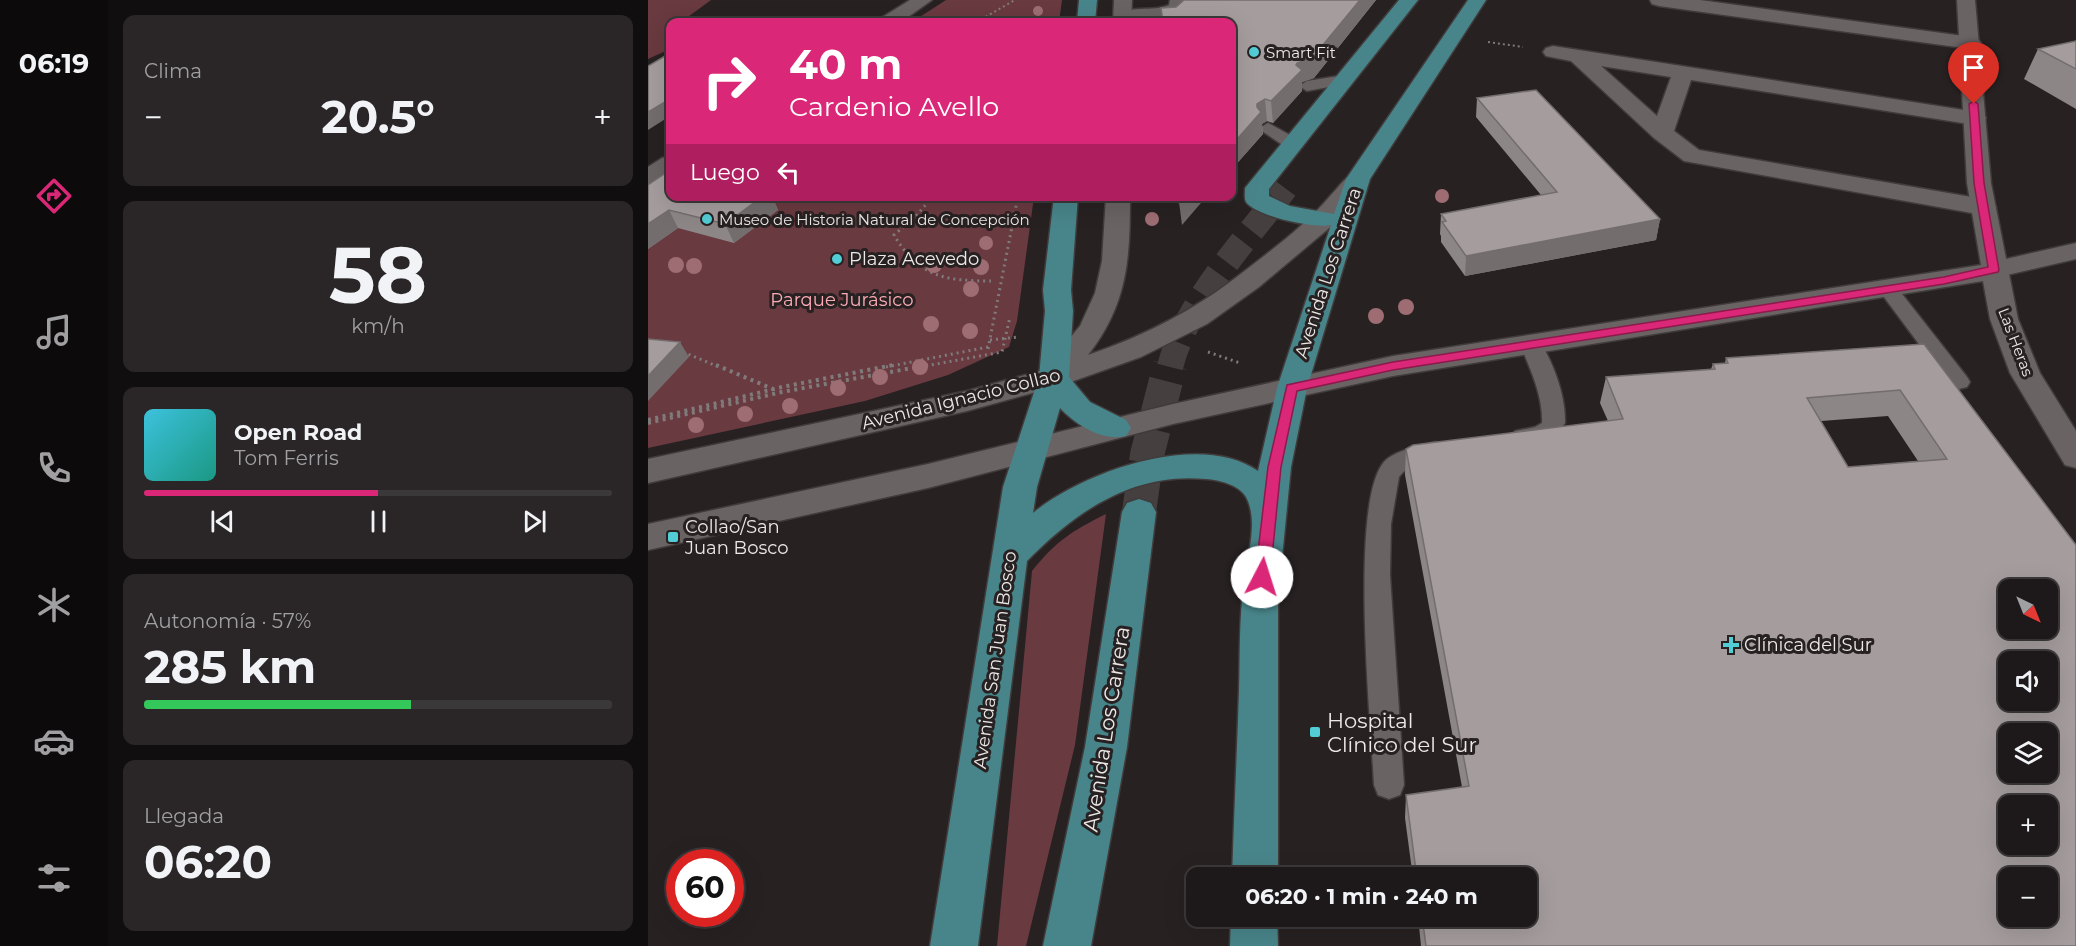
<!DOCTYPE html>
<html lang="es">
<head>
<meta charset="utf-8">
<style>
	:root { --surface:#1d191a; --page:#2a2627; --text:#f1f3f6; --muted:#a0a0a2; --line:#3b3839; --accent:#db2777 }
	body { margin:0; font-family:Montserrat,sans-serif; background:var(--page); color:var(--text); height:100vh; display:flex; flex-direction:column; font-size:22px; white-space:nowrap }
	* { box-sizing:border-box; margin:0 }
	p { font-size:20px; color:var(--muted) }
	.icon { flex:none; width:33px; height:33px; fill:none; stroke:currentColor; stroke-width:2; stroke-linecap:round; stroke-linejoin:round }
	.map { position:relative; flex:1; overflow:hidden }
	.drawer { display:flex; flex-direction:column; gap:15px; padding:15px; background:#100e0e; width:540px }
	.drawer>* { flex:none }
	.banner { position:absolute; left:18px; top:18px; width:570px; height:183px; border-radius:12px; box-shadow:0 6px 24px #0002,0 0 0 2px var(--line); background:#db2777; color:#fff; overflow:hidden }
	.needle { width:39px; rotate:137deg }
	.buttons { position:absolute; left:1350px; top:579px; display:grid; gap:12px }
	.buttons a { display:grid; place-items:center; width:60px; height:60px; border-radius:12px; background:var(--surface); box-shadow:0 6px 24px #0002,0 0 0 2px var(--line); font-size:30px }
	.speed { position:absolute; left:18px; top:849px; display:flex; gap:12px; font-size:30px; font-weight:700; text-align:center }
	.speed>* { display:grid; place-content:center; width:78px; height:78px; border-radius:50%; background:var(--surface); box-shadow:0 6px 24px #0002,0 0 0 2px var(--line); line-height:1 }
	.speed .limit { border:9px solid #d22; background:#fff; color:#111 }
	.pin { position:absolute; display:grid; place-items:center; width:51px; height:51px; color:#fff; margin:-62px -26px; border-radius:50% 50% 50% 0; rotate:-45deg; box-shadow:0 0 6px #0007 }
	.pin .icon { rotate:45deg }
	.me { position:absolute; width:66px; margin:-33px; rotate:5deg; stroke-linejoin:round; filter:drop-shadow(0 0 4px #0008) }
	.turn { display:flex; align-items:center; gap:21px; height:126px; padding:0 24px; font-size:27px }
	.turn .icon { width:78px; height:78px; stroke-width:2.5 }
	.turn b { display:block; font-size:42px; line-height:51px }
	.then { display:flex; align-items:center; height:57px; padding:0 24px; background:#0003; gap:12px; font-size:22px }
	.big { font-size:45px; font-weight:700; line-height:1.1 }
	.drawer .tile { flex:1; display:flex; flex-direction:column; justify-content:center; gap:9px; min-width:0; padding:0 21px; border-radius:12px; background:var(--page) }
	.drawer .dial { align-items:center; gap:0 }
	.dial b { font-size:78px; line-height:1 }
	.song { display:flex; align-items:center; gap:18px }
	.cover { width:72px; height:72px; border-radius:9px; background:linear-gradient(135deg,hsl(190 70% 55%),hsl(170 70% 35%)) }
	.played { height:6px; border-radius:3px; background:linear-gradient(90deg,var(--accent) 50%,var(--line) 50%) }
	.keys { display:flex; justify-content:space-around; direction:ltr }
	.heat { display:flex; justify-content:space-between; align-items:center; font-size:33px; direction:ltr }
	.charge { height:9px; border-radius:4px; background:linear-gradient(90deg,#34c759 57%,var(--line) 0) }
	.trip { position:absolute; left:538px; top:867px; width:351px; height:60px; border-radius:12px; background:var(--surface); box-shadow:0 6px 24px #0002,0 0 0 2px var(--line); font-weight:700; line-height:60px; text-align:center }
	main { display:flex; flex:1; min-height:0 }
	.menu { display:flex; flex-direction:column; width:108px; justify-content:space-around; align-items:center; background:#0c0a0a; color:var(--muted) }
	.menu .icon { width:42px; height:42px }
	.menu .selected { color:var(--accent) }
	.menu b { font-size:27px; color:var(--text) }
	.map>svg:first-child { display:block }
	.green { fill:#693a40 }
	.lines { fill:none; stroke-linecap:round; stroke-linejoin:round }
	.primary-tunnel-far1 { stroke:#453f40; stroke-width:26; stroke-dasharray:26 14; stroke-linecap:butt }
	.primary-tunnel { stroke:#453f40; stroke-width:34; stroke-dasharray:34 16; stroke-linecap:butt }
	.service-casing { stroke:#403c3c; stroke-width:3 }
	.minor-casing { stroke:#403c3c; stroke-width:3 }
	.tertiary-casing { stroke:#403c3c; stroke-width:3 }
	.secondary-casing { stroke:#403c3c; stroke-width:3 }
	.primary-casing { stroke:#403c3c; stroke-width:3 }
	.path-far2 { stroke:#807b7b; stroke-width:2; stroke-dasharray:2 3; stroke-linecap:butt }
	.path-far1 { stroke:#807b7b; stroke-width:3; stroke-dasharray:2 4; stroke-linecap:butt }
	.path { stroke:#807b7b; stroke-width:4; stroke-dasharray:3 4.5; stroke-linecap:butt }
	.service { fill:#6a6363; fill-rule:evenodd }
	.minor { fill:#6a6363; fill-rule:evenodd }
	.tertiary { fill:#6a6363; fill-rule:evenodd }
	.secondary { fill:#6a6363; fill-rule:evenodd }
	.primary { fill:#48858a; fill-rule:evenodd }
	.tree { fill:#9d6d73 }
	.wall { fill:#8d8687; fill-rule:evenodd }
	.shaded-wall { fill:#736d6e }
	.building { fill:#a49c9d; stroke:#736d6e; stroke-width:1.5; fill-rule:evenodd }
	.route { fill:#db2777; stroke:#8e194d; stroke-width:1.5 }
	.poi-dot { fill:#52ccd5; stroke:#272122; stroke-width:2 }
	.labels { text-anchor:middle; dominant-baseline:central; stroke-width:6; stroke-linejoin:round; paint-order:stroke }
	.far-poi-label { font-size:15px; fill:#ece8e8; stroke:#272122; text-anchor:start }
	.far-street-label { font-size:15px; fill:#ece8e8; stroke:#272122 }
	.poi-label { font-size:18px; fill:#ece8e8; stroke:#272122; text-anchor:start }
	.street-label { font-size:18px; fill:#ece8e8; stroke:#272122 }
	.park-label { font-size:18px; fill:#fdabb5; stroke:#272122 }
	.near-poi-label { font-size:21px; fill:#ece8e8; stroke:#272122; text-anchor:start }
	.near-street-label { font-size:21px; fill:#ece8e8; stroke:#272122 }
</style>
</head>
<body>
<main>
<nav class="menu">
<b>06:19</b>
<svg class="icon selected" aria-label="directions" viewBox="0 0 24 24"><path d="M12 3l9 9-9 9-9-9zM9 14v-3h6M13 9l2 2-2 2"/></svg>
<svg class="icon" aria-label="music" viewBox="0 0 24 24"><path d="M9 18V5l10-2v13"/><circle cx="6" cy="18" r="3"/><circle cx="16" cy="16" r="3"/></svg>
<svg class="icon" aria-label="phone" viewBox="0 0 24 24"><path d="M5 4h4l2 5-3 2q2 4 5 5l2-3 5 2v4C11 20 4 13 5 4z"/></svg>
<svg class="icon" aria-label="climate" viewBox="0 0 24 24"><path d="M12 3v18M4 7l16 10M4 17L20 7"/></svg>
<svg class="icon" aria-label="car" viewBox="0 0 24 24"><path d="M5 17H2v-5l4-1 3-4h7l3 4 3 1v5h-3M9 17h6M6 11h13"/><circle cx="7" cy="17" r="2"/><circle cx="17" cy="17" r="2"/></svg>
<svg class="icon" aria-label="filters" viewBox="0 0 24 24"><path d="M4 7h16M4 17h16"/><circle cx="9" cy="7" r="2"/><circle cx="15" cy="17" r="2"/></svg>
</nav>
<section class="drawer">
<div class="tile"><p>Clima</p>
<div class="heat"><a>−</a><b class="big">20.5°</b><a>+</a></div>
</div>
<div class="tile dial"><b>58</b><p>km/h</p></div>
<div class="tile">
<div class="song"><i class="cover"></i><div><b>Open Road</b><p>Tom Ferris</p></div></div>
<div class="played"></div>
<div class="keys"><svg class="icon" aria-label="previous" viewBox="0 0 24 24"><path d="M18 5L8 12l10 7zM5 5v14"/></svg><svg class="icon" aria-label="pause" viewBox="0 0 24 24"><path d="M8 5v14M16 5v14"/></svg><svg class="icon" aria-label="next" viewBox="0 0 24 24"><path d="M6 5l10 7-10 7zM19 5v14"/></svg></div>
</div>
<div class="tile"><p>Autonomía · 57%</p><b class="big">285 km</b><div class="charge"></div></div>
<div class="tile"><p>Llegada</p><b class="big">06:20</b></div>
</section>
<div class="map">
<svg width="1428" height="946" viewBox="0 0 1428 946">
	<rect width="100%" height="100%" fill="#272122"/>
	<!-- green -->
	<path class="green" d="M0,0H63L33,22H22V49L0,59Z
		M298,0H414L411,22H264Z
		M0,195L386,197L369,321L361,347L300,375L217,401L0,448Z
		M458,514L427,745L378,946H349L384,571C408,541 424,531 458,514Z"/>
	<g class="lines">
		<!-- primary-tunnel-far1 -->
		<path class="primary-tunnel-far1" d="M522,367C538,303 597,241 637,188"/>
		<!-- primary-tunnel -->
		<path class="primary-tunnel" d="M491,512L499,455L522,365"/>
		<!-- service casing -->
		<g class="service-casing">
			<path id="service" d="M522,0H536L532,10C520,16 477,26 467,16C479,5 505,12 521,5Z
				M697,75L705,80L702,83L659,91L651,86L659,81Z
				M620,123L651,140L653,144L651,148H639L614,131L612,128Z
				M1240,283L1247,285L1319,377L1322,382L1319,387L1311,389L1303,387L1230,289L1233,285Z
				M883,337L890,339C905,361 918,396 917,423L907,437L882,444L867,443L863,437L867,431L887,427L894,423C895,395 882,369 872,344L876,339Z
				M787,442L795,444L799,450L795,456C781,461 760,464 751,477L743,524L742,575L756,785L752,795L741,799L730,795L726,785C723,725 701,502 736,462C747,450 772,446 787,442Z"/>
		</g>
		<!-- minor casing -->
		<g class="minor-casing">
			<path id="minor" d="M1002,0H1052L1323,37L1330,39L1333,43L1330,47L1323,49L1011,6L1004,4Z
				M905,46L1335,113L1338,118L1335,123L1327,125L1043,80L1026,131L1051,150L1335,199L1344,202L1348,207L1344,212L1335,215L1036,161L1006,138L923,61L898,56L895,52L898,48ZM953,66L1023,77L1009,116Z"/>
		</g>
		<!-- tertiary casing -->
		<g class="tertiary-casing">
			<path id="tertiary" d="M1428,243V259L1346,278L1336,276L1333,270L1336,264Z"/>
		</g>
		<!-- secondary casing -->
		<g class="secondary-casing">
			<path id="secondary" d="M262,0H284L253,22H231L233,18Z
				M466,0H484L483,22H465Z
				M1309,0H1327L1343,183L1370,319L1392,373L1428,431V468L1417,465L1362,373L1342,319L1335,281L745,376L525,424L280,488L0,550V524L280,464L525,404L745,356L1333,265L1319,183Z
				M22,156V173L9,183L0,185V167L14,158Z
				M710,172L719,174L722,179L686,224L611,287L559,324L493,357L417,384L319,411L0,483V459L319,391L395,370L432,326L447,293L454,261L458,196H482C482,258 480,304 440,355C496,336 547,310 594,273C625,249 658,225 683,195C692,186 698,175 710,172Z"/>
		</g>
		<!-- primary casing -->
		<g class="primary-casing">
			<path id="primary" d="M431,0H449L447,22H429Z
				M751,0H770L621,189V196L642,206L686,214L698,179L820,0H838L722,179L659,388L643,467L630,598V878H584C586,815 589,753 591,691C592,655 591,618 596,582C599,557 611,521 598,497C591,485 572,480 558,479C485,472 428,511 379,561L330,946H282L355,487L391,377L397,311L395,290L406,196H430L423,290L425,311L421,377L442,402L478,420L483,428L478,436C455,442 428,425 412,408L389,487L385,513C434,472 552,430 610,471L629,388L683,225C666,229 608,216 598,202C596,198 597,193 597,188Z
				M491,499L503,503L508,512L479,747L443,946H395L437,747L474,512L479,503Z
				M583,916H629L630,946H582Z"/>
		</g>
		<!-- path-far2 -->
		<path class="path-far2" d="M329,22L367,0
			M840,42L875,47"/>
		<!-- path-far1 -->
		<path class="path-far1" d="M285,196L269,215L246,235C271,277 297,281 343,281
			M342,340L370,337
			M340,349L370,196
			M35,352L71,367
			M560,352L592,363
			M238,367L340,347
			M272,367L354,352L362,317"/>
		<!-- path -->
		<path class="path" d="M68,365L125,389
			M0,420L134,387L245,365
			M0,423L134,392L280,365"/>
		<!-- service -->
		<use href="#service" class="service"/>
		<!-- minor -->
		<use href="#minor" class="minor"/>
		<!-- tertiary -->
		<use href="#tertiary" class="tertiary"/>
		<!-- secondary -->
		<use href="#secondary" class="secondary"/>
		<!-- primary -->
		<use href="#primary" class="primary"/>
	</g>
	<!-- trees -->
	<g class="tree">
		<circle cx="390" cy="11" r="5"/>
		<circle cx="794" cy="196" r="7"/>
		<circle cx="504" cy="219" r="7"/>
		<circle cx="344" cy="221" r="7"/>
		<circle cx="338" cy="243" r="7"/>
		<circle cx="28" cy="265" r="8"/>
		<circle cx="286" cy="265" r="8"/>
		<circle cx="46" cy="266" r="8"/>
		<circle cx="333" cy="267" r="8"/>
		<circle cx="323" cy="289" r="8"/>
		<circle cx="758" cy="307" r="8"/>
		<circle cx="728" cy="316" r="8"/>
		<circle cx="283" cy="324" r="8"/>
		<circle cx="322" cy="331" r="8"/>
		<circle cx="272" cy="367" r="8"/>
		<circle cx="232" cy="377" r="8"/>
		<circle cx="190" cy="388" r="8"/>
		<circle cx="142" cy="406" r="8"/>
		<circle cx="97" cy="414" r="8"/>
		<circle cx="48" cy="425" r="8"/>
	</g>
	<!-- wall -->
	<path class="wall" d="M536,0H728L666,78L654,82V91L625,123L619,121L614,124L615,134L584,169V22L528,7Z
		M1428,41V109L1376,79L1390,49Z
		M829,98L1012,219L1008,240L817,276L793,242V236L792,234L793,214L893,195L828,117Z
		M0,185L22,196H124L130,210L86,243L30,228L0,249Z
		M1276,344L1428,946H773L770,916H879V878H765L757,818L758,795L814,787L757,475L758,449L960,421L952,403L958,377L1063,369L1065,364L1077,363L1078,358ZM1240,416L1270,461L1200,467L1173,421Z"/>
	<!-- shaded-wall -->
	<path class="shaded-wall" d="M712,0H728L666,78L654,82V91L625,123L623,101L649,63Z
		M22,99V116L0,130V112Z
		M617,99L619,121L614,124L615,134L584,169V145L609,107V104Z
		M115,196H124L130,210L86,243L77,224Z
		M536,196H559L534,225L531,202Z
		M21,210L30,228L0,249V224Z
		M1012,219L1008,240L817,276L818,256Z
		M32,342L41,357L0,401V376Z"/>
	<!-- building -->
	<path class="building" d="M536,0H712L665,57L649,63L648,65L654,70L623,101L617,99L609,104V107L613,112L584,145V22H515L513,8L528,7Z
		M1428,41V69L1390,49Z
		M22,53V99L0,112V66Z
		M888,90L1012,219L818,256L794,222L798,221L793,214L909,192L829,98Z
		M22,170V196H115L77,224L21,210L0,224V185Z
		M531,196H536L531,202Z
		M0,339L32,342L0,376Z
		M1276,344L1428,545V946H778L774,916H879V878H769L758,795L821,786L758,449L765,445L975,419L958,377L1067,369L1065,364L1080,363L1078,358ZM1252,390L1299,459L1200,467L1159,398ZM1360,590H1400V628H1360ZM1360,662H1400V700H1360ZM1360,734H1400V772H1360ZM1360,806H1400V844H1360ZM1360,878H1400V916H1360Z"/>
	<!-- route -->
	<path class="route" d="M1326,101L1330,104L1336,183L1351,270L1350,272L1296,284L745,370L649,391L633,467L622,577L619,581H609L607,577L620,467L639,385L745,362L1296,277L1340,267L1326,183L1321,104Z"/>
	<!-- markers -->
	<g class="poi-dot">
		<circle cx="606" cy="52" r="6"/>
		<circle cx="59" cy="219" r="6"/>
		<circle cx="189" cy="259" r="6"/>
		<rect x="19" y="531" width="12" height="12" rx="3"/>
		<path d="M1080 636h6v6h6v6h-6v6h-6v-6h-6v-6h6z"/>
		<rect x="661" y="726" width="12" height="12" rx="3"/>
	</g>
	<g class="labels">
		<!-- far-poi labels -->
		<g class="far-poi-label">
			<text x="618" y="52">Smart Fit</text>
			<text x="71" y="219">Museo de Historia Natural de Concepción</text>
		</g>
		<!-- far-street labels -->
		<g class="far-street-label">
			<text transform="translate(1368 342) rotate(69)">Las Heras</text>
		</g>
		<!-- poi labels -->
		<g class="poi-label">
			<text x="201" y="259">Plaza Acevedo</text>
			<text x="37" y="527">Collao/San<tspan x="37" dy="21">Juan Bosco</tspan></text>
			<text x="1096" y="645">Clínica del Sur</text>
		</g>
		<!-- street labels -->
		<g class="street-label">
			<text transform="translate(680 273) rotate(-72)">Avenida Los Carrera</text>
			<text transform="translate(313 399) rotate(-14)">Avenida Ignacio Collao</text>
			<text transform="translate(347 660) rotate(-82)">Avenida San Juan Bosco</text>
		</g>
		<!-- park labels -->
		<g class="park-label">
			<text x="194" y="300">Parque Jurásico</text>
		</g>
		<!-- near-poi labels -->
		<g class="near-poi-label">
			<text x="679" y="720">Hospital<tspan x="679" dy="24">Clínico del Sur</tspan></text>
		</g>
		<!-- near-street labels -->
		<g class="near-street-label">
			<text transform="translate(458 729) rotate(-81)">Avenida Los Carrera</text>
		</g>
	</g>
</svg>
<div class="buttons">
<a><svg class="needle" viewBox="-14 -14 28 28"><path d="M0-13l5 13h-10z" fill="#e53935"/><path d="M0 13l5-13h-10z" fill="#a0a0a2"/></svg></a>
<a><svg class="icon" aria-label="sound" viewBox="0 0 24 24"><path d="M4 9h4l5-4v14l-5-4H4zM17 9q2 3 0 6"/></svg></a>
<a><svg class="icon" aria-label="layers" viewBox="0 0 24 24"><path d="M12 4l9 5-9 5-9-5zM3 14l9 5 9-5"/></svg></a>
<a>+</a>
<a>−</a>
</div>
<div class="speed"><div class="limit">60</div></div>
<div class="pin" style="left:1326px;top:104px;background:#d93025"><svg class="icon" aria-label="arrive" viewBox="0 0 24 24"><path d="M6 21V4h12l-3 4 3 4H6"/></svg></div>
<svg class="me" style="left:614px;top:577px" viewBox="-20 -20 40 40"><circle r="19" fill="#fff"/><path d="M0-13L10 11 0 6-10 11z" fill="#db2777"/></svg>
<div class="trip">06:20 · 1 min · 240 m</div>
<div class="banner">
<div class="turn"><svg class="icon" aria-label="right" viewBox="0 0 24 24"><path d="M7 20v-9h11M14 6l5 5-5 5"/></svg><div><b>40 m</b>Cardenio Avello</div></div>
<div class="then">Luego<svg class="icon" aria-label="left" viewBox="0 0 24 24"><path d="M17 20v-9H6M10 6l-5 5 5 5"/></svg></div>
</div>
</div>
</main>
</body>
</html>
